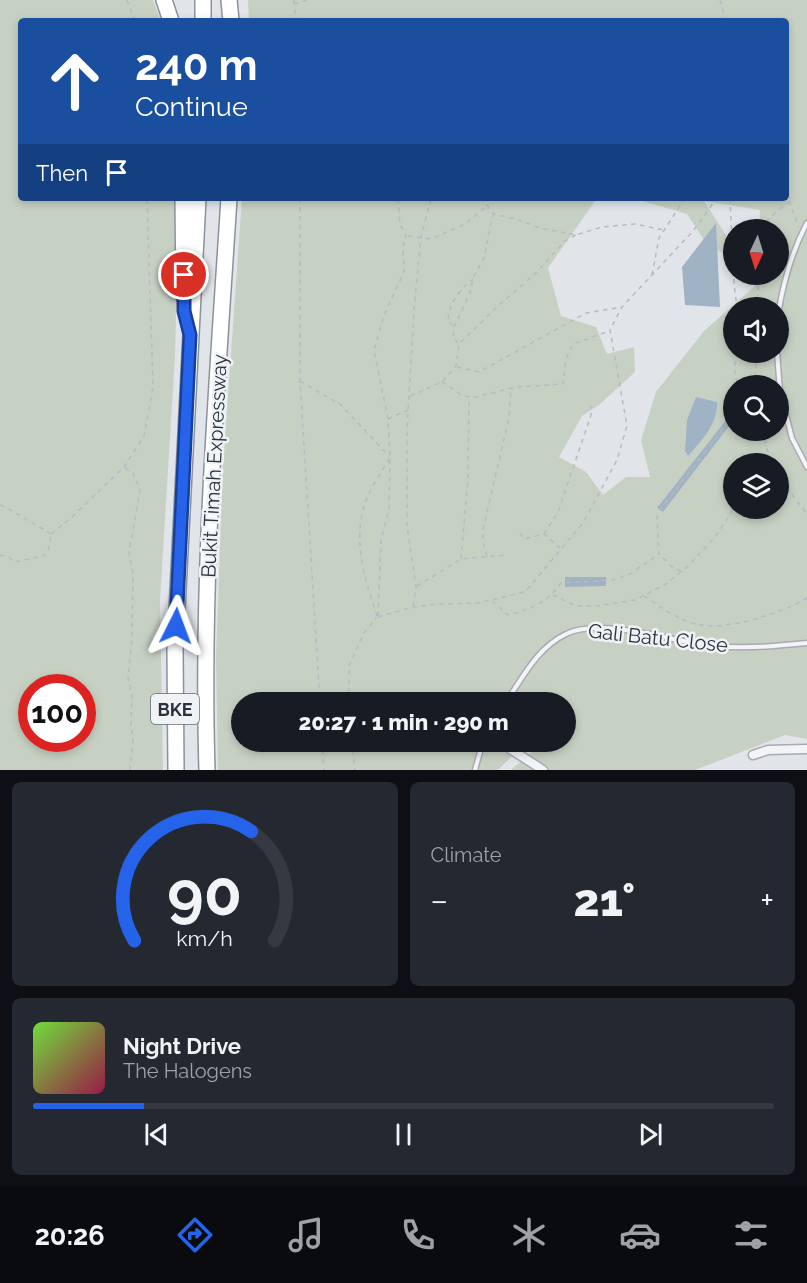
<!DOCTYPE html>
<html lang="en">
<head>
<meta charset="utf-8">
<style>
	:root { --surface:#171b24; --page:#242831; --text:#f1f3f6; --muted:#9ea1a6; --line:#363941; --accent:#2563eb }
	body { margin:0; font-family:Raleway,sans-serif; background:var(--page); color:var(--text); height:100vh; display:flex; flex-direction:column; font-size:22px; white-space:nowrap }
	* { box-sizing:border-box; margin:0 }
	p { font-size:20px; color:var(--muted) }
	.icon { flex:none; width:33px; height:33px; fill:none; stroke:currentColor; stroke-width:2; stroke-linecap:round; stroke-linejoin:round }
	.map { position:relative; height:770px; overflow:hidden }
	.panel { display:flex; flex-direction:column; gap:12px; padding:12px; background:#0d0f14; flex:1 }
	.panel>* { flex:none }
	.top-card { position:absolute; left:18px; top:18px; width:771px; height:183px; border-radius:6px; box-shadow:0 3px 9px #0003; background:#1a4fa0; color:#fff; overflow:hidden }
	.needle { width:39px; rotate:184deg }
	.fabs { position:absolute; left:723px; top:219px; display:grid; gap:12px }
	.fabs a { display:grid; place-items:center; width:66px; height:66px; border-radius:50%; background:var(--surface); box-shadow:0 3px 9px #0003; font-size:30px }
	.speed { position:absolute; left:18px; top:674px; display:flex; gap:12px; font-size:30px; font-weight:700; text-align:center }
	.speed>* { display:grid; place-content:center; width:78px; height:78px; border-radius:50%; background:var(--surface); box-shadow:0 3px 9px #0003; line-height:1 }
	.speed .limit { border:9px solid #d22; background:#fff; color:#111 }
	.pin { position:absolute; display:grid; place-items:center; width:51px; height:51px; color:#fff; margin:-26px; border:3px solid #fff; border-radius:50%; box-shadow:0 2px 6px #0007 }
	.me { position:absolute; width:66px; margin:-33px; rotate:3deg; stroke-linejoin:round; filter:drop-shadow(0 0 4px #0008) }
	.turn { display:flex; align-items:center; gap:21px; height:126px; padding:0 18px; font-size:27px }
	.turn .icon { width:78px; height:78px; stroke-width:2.5 }
	.turn b { display:block; font-size:42px; line-height:51px }
	.then { display:flex; align-items:center; height:57px; padding:0 18px; background:#0003; gap:12px; font-size:22px }
	.big { font-size:45px; font-weight:800; line-height:1.1 }
	.panel .widget { flex:1; display:flex; flex-direction:column; justify-content:center; gap:9px; min-width:0; padding:0 21px; border-radius:9px; background:var(--page) }
	.panel .dial { align-items:center; gap:0 }
	.dial svg { height:156px; overflow:visible; fill:none; stroke:var(--line); stroke-width:7; stroke-linecap:round; text-anchor:middle }
	.dial text { fill:var(--text); stroke:none }
	.song { display:flex; align-items:center; gap:18px }
	.cover { width:72px; height:72px; border-radius:9px; background:linear-gradient(135deg,hsl(100 70% 55%),hsl(340 70% 35%)) }
	.played { height:6px; border-radius:3px; background:linear-gradient(90deg,var(--accent) 15%,var(--line) 15%) }
	.keys { display:flex; justify-content:space-around; direction:ltr }
	.heat { display:flex; justify-content:space-between; align-items:center; font-size:33px; direction:ltr }
	.panel .tiles { flex:1; display:grid; gap:12px; grid-template-columns:1fr 1fr }
	.widget:last-child { grid-column:span 2 }
	.trip { position:absolute; left:231px; top:692px; width:345px; height:60px; border-radius:30px; background:var(--surface); box-shadow:0 3px 9px #0003; font-weight:800; line-height:60px; text-align:center }
	.tabs { display:flex; height:96px; justify-content:space-around; align-items:center; background:#090b0e; color:var(--muted) }
	.tabs .icon { width:42px; height:42px }
	.tabs .selected { color:var(--accent) }
	.tabs b { font-size:27px; color:var(--text) }
	.map>svg:first-child { display:block }
	.green { fill:#c7d1c3; fill-rule:evenodd }
	.water { fill:#a0b3c4 }
	.lines { fill:none; stroke-linecap:round; stroke-linejoin:round }
	.lane-casing { stroke:#a7abb2; stroke-width:7 }
	.street-casing { stroke:#a7abb2; stroke-width:11 }
	.highway-casing { stroke:#8a929d; stroke-width:18 }
	.path { stroke:#b7bac0; stroke-width:1.5; stroke-dasharray:4.5 4.5; stroke-linecap:butt }
	.lane { stroke:#f3f4f7; stroke-width:4 }
	.street { stroke:#f3f4f7; stroke-width:8 }
	.highway { stroke:#fff; stroke-width:15 }
	.route-casing { stroke:#184099; stroke-width:15 }
	.route { stroke:#2563eb; stroke-width:10 }
	.labels { text-anchor:middle; dominant-baseline:central; stroke-width:5; stroke-linejoin:round; paint-order:stroke }
	.shield { fill:#f0f3f6; stroke:#666c75; stroke-width:1.5 }
	.shield-label { font-size:18px; font-weight:bold; fill:#2b323e }
	.street-label { font-size:20px; fill:#2b323e; stroke:#f0f3f6 }
</style>
</head>
<body>
<div class="map">
<svg width="807" height="770" viewBox="0 0 807 770">
	<rect width="100%" height="100%" fill="#e1e4e8"/>
	<!-- green -->
	<path class="green" d="M0,0H153L161,21H21V198H175L177,269L175,356L160,600L163,770H0ZM32,687H82V738H32Z
		M248,0H807V739L785,735L695,770H511L537,748L515,753L498,770H218L216,657L223,466L242,198H610L595,201L548,268L561,316L596,327L607,354L634,347L635,372L599,405L582,416L559,457L586,472L603,495L626,477H650L641,440L656,392L704,331L755,286L756,275L778,274V230L759,229L760,210L704,201L733,246L727,255L708,246L687,214L632,198H786V21H249ZM734,308H778V352H734ZM734,386H778V430H734ZM734,464H778V508H734ZM242,702H566V741H242Z"/>
	<!-- water -->
	<path class="water" d="M716,223L720,307L685,305L682,267Z
		M696,397L717,402C718,424 702,440 688,456L685,451L687,420Z
		M730,415L733,418V421L663,512L657,508Z
		M565,577H606V586L565,587Z"/>
	<g class="lines">
		<!-- lane casing -->
		<g class="lane-casing">
			<path id="lane" d="M778,315C783,283 792,251 807,223
				M777,352L780,392L792,438L807,467
				M506,702C523,677 537,648 566,634C601,616 675,643 715,646C745,649 777,646 807,643
				M475,770L483,741"/>
		</g>
		<!-- street casing -->
		<g class="street-casing">
			<path id="street" d="M498,741L543,770
				M753,755L768,750L807,749"/>
		</g>
		<!-- highway casing -->
		<g class="highway-casing">
			<path id="highway" d="M164,0L171,21
				M203,0V21
				M229,0L231,21
				M183,198L184,297
				M176,770L175,649L198,198
				M207,770C201,579 217,388 229,198"/>
		</g>
		<!-- path -->
		<path class="path" d="M127,0L135,21
			M294,0L296,21
			M720,0L726,21
			M294,4L307,0
			M786,192L798,225
			M300,198V381L320,702
			M481,198L494,214L516,219L540,228L576,235L602,227L635,224L664,230
			M730,198L734,284L737,308
			M762,230C766,218 779,210 788,203
			M408,236L431,239L465,224L486,207
			M652,275L659,238L685,198
			M757,308L759,274
			M453,326L448,321C449,303 459,290 473,279
			M458,343L453,337L454,327L470,293L473,278L484,258L493,214
			M735,352V374L738,386
			M457,367L479,372L586,313L622,307
			M300,381L341,405L389,456
			M442,382L460,394L471,398L517,387L563,384L566,359L573,344L609,331
			M754,386L757,352
			M410,396L442,382L456,366L459,344L499,305L535,274L565,241L576,235
			M388,419L408,410
			M763,430L768,453L774,464
			M762,464L767,454
			M125,468L133,473L140,490L129,553L133,573L132,639L128,678L132,693L131,725L133,738L130,770
			M778,471L794,497L807,514
			M0,505L7,508L51,534
			M520,533L524,539L544,534L561,549
			M51,534L72,517L124,467L144,436L153,387L147,198
			M544,534L558,512L591,415V406
			M0,555L9,557L14,562L43,556L48,552L51,535
			M487,556L483,543V529L509,418L511,389
			M461,559L468,478L469,399
			M681,571L673,568L659,554L657,517L660,510L734,415
			M417,586L461,559L507,555
			M553,595L576,606H596L635,600L666,584L688,566L716,536L734,508
			M644,596C659,606 678,620 696,624C725,632 782,613 807,598
			M492,601L508,615C531,609 547,603 561,583L613,580L630,574L658,555
			M413,606L416,587L407,526V430L414,310L421,237L431,198
			M377,616C366,583 355,549 362,514C366,494 379,476 389,459
			M378,616L381,540L389,509L390,457L388,419L374,350L384,315L404,272L403,246L406,236L400,224L398,198
			M378,617L413,607L438,604L478,603L525,592L583,523L617,460L627,426L610,330L622,307L693,231L717,198
			M349,702V666L364,633L377,617
			M322,741L324,770
			M352,741L355,770"/>
		<!-- lane -->
		<use href="#lane" class="lane"/>
		<!-- street -->
		<use href="#street" class="street"/>
		<!-- highway -->
		<use href="#highway" class="highway"/>
	</g>
	<g class="lines">
		<!-- route casing -->
		<g class="route-casing">
			<path id="route" d="M176,626L190,335L184,311V275"/>
		</g>
		<!-- route -->
		<use href="#route" class="route"/>
	</g>
	<g class="labels">
		<!-- shield labels -->
		<rect class="shield" x="151" y="694" width="48" height="30" rx="4.5"/>
		<g class="shield-label">
			<text x="175" y="709">BKE</text>
		</g>
		<!-- street labels -->
		<g class="street-label">
			<text transform="translate(214 466) rotate(-87)">Bukit Timah Expressway</text>
			<text transform="translate(658 638) rotate(6)">Gali Batu Close</text>
		</g>
	</g>
</svg>
<div class="fabs">
<a><svg class="needle" viewBox="-14 -14 28 28"><path d="M0-13l5 13h-10z" fill="#e53935"/><path d="M0 13l5-13h-10z" fill="#9ea1a6"/></svg></a>
<a><svg class="icon" aria-label="sound" viewBox="0 0 24 24"><path d="M4 9h4l5-4v14l-5-4H4zM17 9q2 3 0 6"/></svg></a>
<a><svg class="icon" aria-label="search" viewBox="0 0 24 24"><circle cx="10" cy="10" r="6"/><path d="M15 15l6 6"/></svg></a>
<a><svg class="icon" aria-label="layers" viewBox="0 0 24 24"><path d="M12 4l9 5-9 5-9-5zM3 14l9 5 9-5"/></svg></a>
</div>
<div class="speed"><div class="limit">100</div></div>
<div class="pin" style="left:184px;top:275px;background:#d93025"><svg class="icon" aria-label="arrive" viewBox="0 0 24 24"><path d="M6 21V4h12l-3 4 3 4H6"/></svg></div>
<svg class="me" style="left:176px;top:626px" viewBox="-20 -20 40 40"><path d="M0-17L14 15 0 8-14 15z" fill="#2563eb" stroke="#fff" stroke-width="4"/></svg>
<div class="trip">20:27 · 1 min · 290 m</div>
<div class="top-card">
<div class="turn"><svg class="icon" aria-label="ahead" viewBox="0 0 24 24"><path d="M12 20V5M6 11l6-6 6 6"/></svg><div><b>240 m</b>Continue</div></div>
<div class="then">Then<svg class="icon" aria-label="arrive" viewBox="0 0 24 24"><path d="M6 21V4h12l-3 4 3 4H6"/></svg></div>
</div>
</div>
<section class="panel">
<div class="tiles">
<div class="widget dial"><svg viewBox="0 0 100 80">
<path d="M14 69A42 42 0 1 1 86 69"/>
<path d="M14 69A42 42 0 0 1 74 13" stroke="#2563eb"/>
<text x="50" y="56" font-size="32" font-weight="700">90</text>
<text x="50" y="72" font-size="11">km/h</text>
</svg></div>
<div class="widget"><p>Climate</p>
<div class="heat"><a>−</a><b class="big">21°</b><a>+</a></div>
</div>
<div class="widget">
<div class="song"><i class="cover"></i><div><b>Night Drive</b><p>The Halogens</p></div></div>
<div class="played"></div>
<div class="keys"><svg class="icon" aria-label="previous" viewBox="0 0 24 24"><path d="M18 5L8 12l10 7zM5 5v14"/></svg><svg class="icon" aria-label="pause" viewBox="0 0 24 24"><path d="M8 5v14M16 5v14"/></svg><svg class="icon" aria-label="next" viewBox="0 0 24 24"><path d="M6 5l10 7-10 7zM19 5v14"/></svg></div>
</div>
</div>
</section>
<nav class="tabs">
<b>20:26</b>
<svg class="icon selected" aria-label="directions" viewBox="0 0 24 24"><path d="M12 3l9 9-9 9-9-9zM9 14v-3h6M13 9l2 2-2 2"/></svg>
<svg class="icon" aria-label="music" viewBox="0 0 24 24"><path d="M9 18V5l10-2v13"/><circle cx="6" cy="18" r="3"/><circle cx="16" cy="16" r="3"/></svg>
<svg class="icon" aria-label="phone" viewBox="0 0 24 24"><path d="M5 4h4l2 5-3 2q2 4 5 5l2-3 5 2v4C11 20 4 13 5 4z"/></svg>
<svg class="icon" aria-label="climate" viewBox="0 0 24 24"><path d="M12 3v18M4 7l16 10M4 17L20 7"/></svg>
<svg class="icon" aria-label="car" viewBox="0 0 24 24"><path d="M5 17H2v-5l4-1 3-4h7l3 4 3 1v5h-3M9 17h6M6 11h13"/><circle cx="7" cy="17" r="2"/><circle cx="17" cy="17" r="2"/></svg>
<svg class="icon" aria-label="filters" viewBox="0 0 24 24"><path d="M4 7h16M4 17h16"/><circle cx="9" cy="7" r="2"/><circle cx="15" cy="17" r="2"/></svg>
</nav>
</body>
</html>
